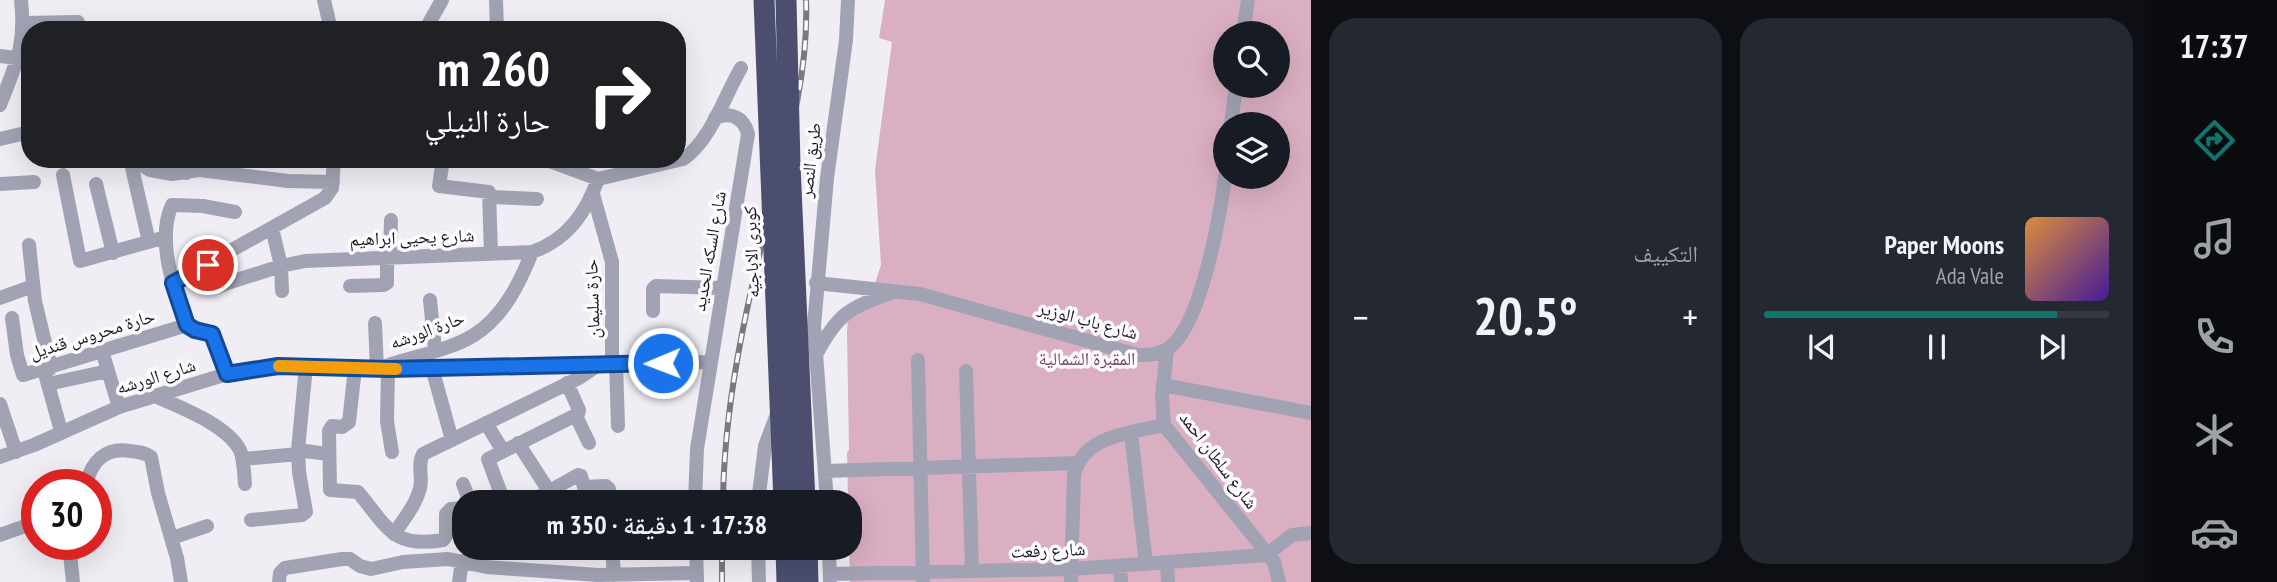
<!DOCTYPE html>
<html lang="ar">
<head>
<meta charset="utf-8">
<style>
	:root { --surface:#171b24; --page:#242831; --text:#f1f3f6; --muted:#9ea1a6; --line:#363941; --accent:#0f766e }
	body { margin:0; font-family:"PT Sans Narrow","Noto Naskh Arabic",sans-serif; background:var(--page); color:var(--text); direction:rtl; height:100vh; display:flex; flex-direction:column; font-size:26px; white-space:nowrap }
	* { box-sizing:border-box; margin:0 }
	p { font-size:23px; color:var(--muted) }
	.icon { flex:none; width:38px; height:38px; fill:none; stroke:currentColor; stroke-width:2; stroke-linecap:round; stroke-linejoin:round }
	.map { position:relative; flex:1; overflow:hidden; direction:ltr }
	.details { display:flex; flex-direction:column; gap:18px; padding:18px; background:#0d0f14; width:840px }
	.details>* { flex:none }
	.banner { position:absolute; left:21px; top:21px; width:665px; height:147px; border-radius:28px; box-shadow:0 7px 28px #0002; direction:rtl; background:#202124; color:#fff; overflow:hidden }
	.buttons { position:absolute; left:1213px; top:21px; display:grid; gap:14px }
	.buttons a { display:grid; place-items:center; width:77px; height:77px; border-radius:50%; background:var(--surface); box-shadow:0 7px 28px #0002; font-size:35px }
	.speed { position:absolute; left:21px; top:469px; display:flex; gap:14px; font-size:35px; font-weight:700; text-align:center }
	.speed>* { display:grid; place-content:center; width:91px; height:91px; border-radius:50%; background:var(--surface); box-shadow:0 7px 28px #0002; line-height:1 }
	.speed .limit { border:10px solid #d22; background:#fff; color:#111 }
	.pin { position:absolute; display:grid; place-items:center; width:60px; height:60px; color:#fff; margin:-30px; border:4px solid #fff; border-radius:50%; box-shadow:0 2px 7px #0007 }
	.me { position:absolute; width:77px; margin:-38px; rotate:269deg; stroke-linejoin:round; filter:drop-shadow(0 0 5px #0008) }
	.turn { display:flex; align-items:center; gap:24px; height:147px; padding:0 21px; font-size:32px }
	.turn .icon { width:91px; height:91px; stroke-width:2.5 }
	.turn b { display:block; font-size:49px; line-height:60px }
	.big { font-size:52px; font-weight:600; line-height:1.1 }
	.details .tile { flex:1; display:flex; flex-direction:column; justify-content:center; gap:10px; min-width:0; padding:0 24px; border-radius:28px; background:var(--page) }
	.song { display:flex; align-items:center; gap:21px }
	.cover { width:84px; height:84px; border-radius:10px; background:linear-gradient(135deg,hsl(30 70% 55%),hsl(260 70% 35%)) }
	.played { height:7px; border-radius:4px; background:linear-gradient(90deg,var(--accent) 85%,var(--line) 85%) }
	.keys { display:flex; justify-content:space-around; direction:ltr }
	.heat { display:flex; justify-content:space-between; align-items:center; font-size:38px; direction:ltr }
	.details .tiles { flex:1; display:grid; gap:18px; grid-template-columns:repeat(2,1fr) }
	.trip { position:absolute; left:452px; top:490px; width:410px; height:70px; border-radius:28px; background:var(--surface); box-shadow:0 7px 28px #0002; font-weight:600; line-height:70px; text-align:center; direction:rtl }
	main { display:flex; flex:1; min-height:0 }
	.tabs { display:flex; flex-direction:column; width:126px; justify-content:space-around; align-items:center; background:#090b0e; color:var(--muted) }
	.tabs .icon { width:49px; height:49px }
	.tabs .on { color:var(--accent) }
	.tabs b { font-size:32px; color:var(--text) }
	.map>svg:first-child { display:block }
	.green { fill:#daafc1; fill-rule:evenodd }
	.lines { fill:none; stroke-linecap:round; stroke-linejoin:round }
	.minor { stroke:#a1a3b4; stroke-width:14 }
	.highway { stroke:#4c4e70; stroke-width:21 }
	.rail-casing { stroke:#7b797f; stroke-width:6 }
	.rail { stroke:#fdfbff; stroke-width:3.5; stroke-dasharray:10; stroke-linecap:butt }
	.highway-bridge { stroke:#4c4e70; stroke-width:21 }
	.route-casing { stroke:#114b97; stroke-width:18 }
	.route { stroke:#1a73e8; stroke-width:12 }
	.slow { stroke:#f59e0b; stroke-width:12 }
	.labels { text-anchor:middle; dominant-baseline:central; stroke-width:7; stroke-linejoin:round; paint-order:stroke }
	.street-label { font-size:18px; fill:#18171a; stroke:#fdfbff }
	.park-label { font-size:18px; fill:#763e59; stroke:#fdfbff }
</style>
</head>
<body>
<main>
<nav class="tabs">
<b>17:37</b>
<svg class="icon on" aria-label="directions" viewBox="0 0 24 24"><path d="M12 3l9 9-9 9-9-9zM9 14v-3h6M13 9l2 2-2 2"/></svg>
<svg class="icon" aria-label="music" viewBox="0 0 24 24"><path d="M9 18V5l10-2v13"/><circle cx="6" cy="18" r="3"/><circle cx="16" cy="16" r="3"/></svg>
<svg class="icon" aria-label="phone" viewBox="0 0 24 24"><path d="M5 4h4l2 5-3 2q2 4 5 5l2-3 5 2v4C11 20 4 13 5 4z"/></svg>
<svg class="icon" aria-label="climate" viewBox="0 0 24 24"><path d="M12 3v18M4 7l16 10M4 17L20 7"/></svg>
<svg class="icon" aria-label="car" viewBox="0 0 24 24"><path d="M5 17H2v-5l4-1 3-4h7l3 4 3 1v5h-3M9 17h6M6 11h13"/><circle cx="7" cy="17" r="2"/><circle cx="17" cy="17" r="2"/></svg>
</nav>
<section class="details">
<div class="tiles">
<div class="tile">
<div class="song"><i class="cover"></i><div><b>Paper Moons</b><p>Ada Vale</p></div></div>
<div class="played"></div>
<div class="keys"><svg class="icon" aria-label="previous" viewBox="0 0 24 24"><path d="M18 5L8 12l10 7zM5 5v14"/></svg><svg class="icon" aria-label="pause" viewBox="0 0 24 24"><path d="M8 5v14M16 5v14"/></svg><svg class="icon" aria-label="next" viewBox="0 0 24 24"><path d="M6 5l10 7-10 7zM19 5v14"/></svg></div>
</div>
<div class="tile"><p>التكييف</p>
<div class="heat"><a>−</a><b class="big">20.5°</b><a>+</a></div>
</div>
</div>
</section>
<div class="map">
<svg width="1311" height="582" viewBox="0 0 1311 582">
	<rect width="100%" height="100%" fill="#f0edf5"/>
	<!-- green -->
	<path class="green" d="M885,0H1311V582H850L847,452L849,450L847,332L848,316L868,305L881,265L875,170L892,42L879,38ZM1225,33H1278V86H1225ZM1225,124H1278V177H1225Z"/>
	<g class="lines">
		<!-- minor -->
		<path class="minor" d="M324,0L331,30
			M496,0L497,30
			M23,23L78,22
			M215,28V30
			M401,30L425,28
			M425,30L442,0
			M1243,33L1248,0
			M0,56L30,60
			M0,105C16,63 26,47 21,0
			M1231,124L1236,86
			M0,139L30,132
			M130,159L149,242
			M132,159L150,170L172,174L199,170L288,181L333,182
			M173,159L186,173
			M443,159L439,186L489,192L491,254
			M544,159L598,179
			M63,175L80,261L166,237
			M598,179L683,159C710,142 725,95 741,68
			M0,184L34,182
			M96,184L113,253
			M593,194L612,262V363
			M490,197L537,199
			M272,228L281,266L282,291
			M29,245L35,301L51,368
			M390,258L391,220
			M208,265L218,286L281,266L305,261L532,252C567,240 586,213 598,179
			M173,283L325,198L332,188L334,159
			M816,283L920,294L1138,355C1149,355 1159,355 1169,348C1201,325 1220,216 1225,177
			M350,286L384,285L387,283V258
			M0,298L33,286
			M430,300L435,350
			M653,311V289L656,286L722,288
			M12,318L17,355L23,375L187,325
			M375,323L377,369C406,358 449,351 474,335C503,317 520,283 532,252
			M1167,350L1162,396L1164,425L1274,562L1279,582
			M102,351L119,407
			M817,353C839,312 850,308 893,292
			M918,360L923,582
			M616,363L618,426
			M355,368L349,422L342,427L332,426L329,431L330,490L358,492C386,525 392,549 443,540L446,536V514L451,509L464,508
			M432,368L452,440
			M388,369L387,421L392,452
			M44,370L61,431
			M966,371L972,571
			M227,374L213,335L187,325C174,292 156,239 172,205L203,206L235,212
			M48,384L108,371
			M1163,385L1311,413
			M155,396C181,408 226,424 240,450C244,460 244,473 245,484
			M0,404L16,452
			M576,416L589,443
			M486,423L503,451
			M1131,433L1146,564
			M518,443L549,491
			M298,450L328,454
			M0,457L34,445L119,407L227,374L252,368L278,366L388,369L710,362
			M243,459L299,454
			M825,471L1077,463
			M463,484L470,502
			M86,485C91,462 105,447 130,451C138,452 144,452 151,457L158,493L177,558L181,582
			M504,502L488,459L578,414L579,410L567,383
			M530,502L578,475L581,476L584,487L606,486L609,489L610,502
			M695,502L697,449L748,134C744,118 731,111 715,118
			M758,502L765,446L777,414
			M827,502L814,326L827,178L846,40L848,0
			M251,520L302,515L306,512L299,472L298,450L306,366
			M394,534C403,520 416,505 420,488C423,477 417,464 423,454L579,378L600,364
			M0,535L37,522
			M172,538L207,526
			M69,544L73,582
			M612,548L614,575
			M696,548L697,581
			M758,548L759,582
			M829,548L830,581
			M1167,562L1168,582
			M1120,566L1121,582
			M830,574L1072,569L1266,555L1292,535L1311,533
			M279,582L280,573L285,568L342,559H350L360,566L371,569L403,562L448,559L487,567L598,575L697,573
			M459,582L462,561
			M1071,582L1074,475C1083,435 1131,433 1164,425"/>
		<!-- highway -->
		<path class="highway" d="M786,548L787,582
			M807,548L808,582"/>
		<!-- rail casing -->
		<g class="rail-casing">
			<path id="rail" d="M723,502C724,406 745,312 768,219C787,147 809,75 806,0
				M722,582V548"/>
		</g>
		<!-- rail -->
		<use href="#rail" class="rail"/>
		<!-- highway-bridge -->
		<path class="highway-bridge" d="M764,0L784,502
			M786,0L790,165L805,502"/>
	</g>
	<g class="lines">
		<!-- route casing -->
		<g class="route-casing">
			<path id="route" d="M208,265L173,283L187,325L195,330L212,334L227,374L278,366L388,369L663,363"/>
		</g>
		<!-- route -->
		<use href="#route" class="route"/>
		<!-- slow -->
		<path class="slow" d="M279,366L396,369"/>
	</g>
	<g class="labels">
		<!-- street labels -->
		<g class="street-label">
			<text transform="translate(810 160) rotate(-83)">طريق النصر</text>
			<text transform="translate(412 237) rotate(-2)">شارع يحيى ابراهيم</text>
			<text transform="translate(709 251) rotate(-80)">شارع السكه الحديد</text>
			<text transform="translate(751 252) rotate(-92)">كوبرى الاباجيه</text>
			<text transform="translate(592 299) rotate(-92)">حارة سليمان</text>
			<text transform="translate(1088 320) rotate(15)">شارع باب الوزير</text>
			<text transform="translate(427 330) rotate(-20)">حارة الورشه</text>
			<text transform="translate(92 334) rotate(-17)">حارة محروس قنديل</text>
			<text transform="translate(156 376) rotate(-17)">شارع الورشه</text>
			<text transform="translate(1219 460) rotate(53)">شارع سلطان احمد</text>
			<text transform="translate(1048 550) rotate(-2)">شارع رفعت</text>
		</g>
		<!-- park labels -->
		<g class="park-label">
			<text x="1087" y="358">المقبرة الشمالية</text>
		</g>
	</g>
</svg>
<div class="buttons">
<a><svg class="icon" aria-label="search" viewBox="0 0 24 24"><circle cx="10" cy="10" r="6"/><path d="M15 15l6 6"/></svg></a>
<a><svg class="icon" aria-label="layers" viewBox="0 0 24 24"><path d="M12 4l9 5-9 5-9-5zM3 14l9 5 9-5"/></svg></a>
</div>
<div class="speed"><div class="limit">30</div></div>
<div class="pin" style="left:208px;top:265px;background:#d93025"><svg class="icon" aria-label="arrive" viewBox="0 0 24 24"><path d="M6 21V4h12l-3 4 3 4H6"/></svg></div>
<svg class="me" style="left:663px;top:363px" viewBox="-20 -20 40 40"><circle r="17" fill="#1a73e8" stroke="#fff" stroke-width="3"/><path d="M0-11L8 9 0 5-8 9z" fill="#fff"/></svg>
<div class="trip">17:38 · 1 دقيقة · 350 m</div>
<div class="banner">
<div class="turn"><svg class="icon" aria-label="right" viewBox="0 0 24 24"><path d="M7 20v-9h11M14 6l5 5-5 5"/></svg><div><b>260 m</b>حارة النيلي</div></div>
</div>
</div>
</main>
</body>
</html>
